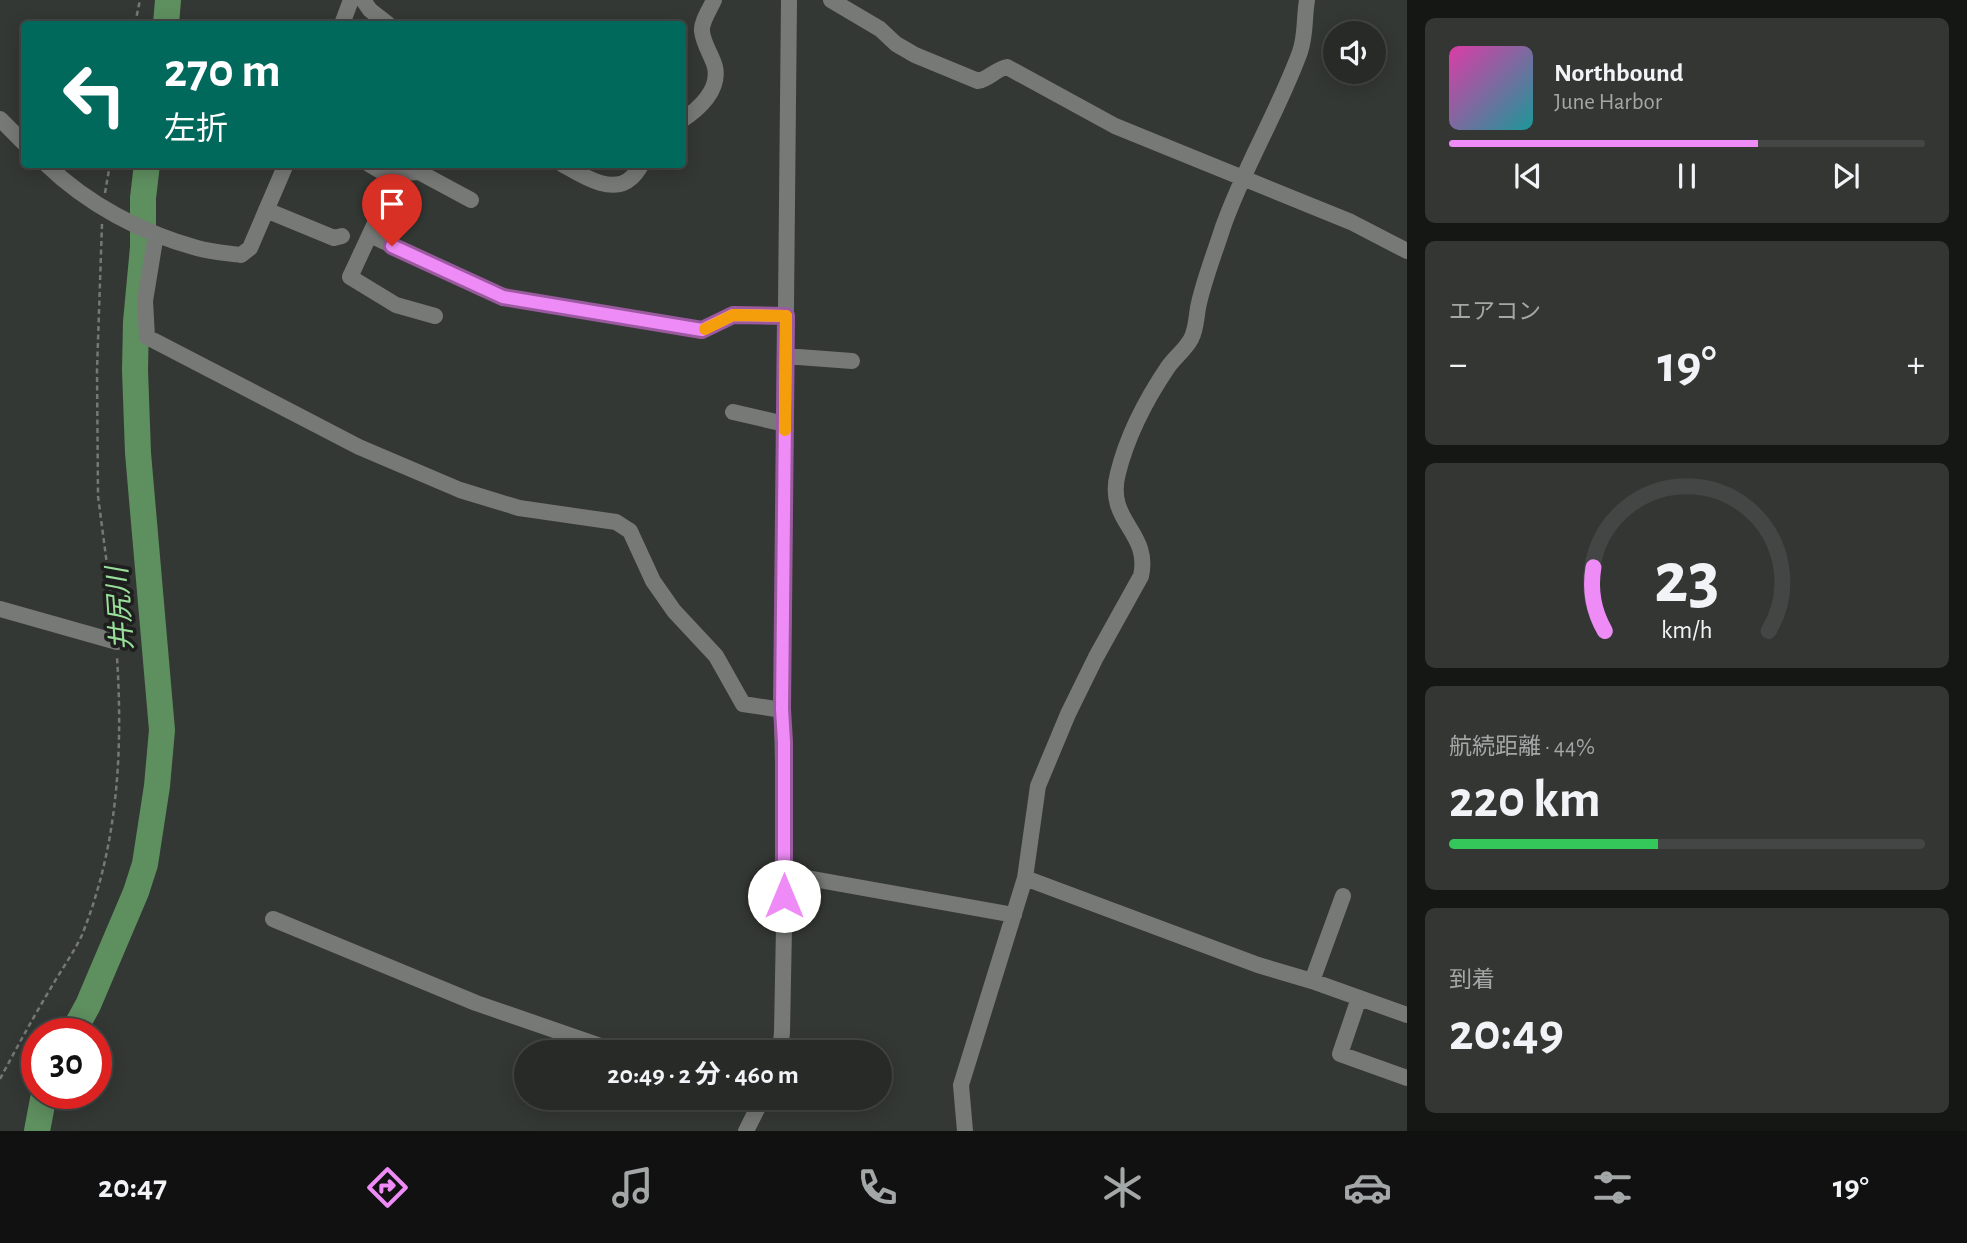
<!DOCTYPE html>
<html lang="ja">
<head>
<meta charset="utf-8">
<style>
	:root { --surface:#272a27; --page:#333633; --text:#f1f3f6; --muted:#a4a7a7; --line:#434644; --accent:#ef8bf6 }
	body { margin:0; font-family:"Alegreya Sans","Noto Sans JP",sans-serif; background:var(--page); color:var(--text); height:100vh; display:flex; flex-direction:column; font-size:26px; white-space:nowrap }
	* { box-sizing:border-box; margin:0 }
	p { font-size:23px; color:var(--muted) }
	.icon { flex:none; width:38px; height:38px; fill:none; stroke:currentColor; stroke-width:2; stroke-linecap:round; stroke-linejoin:round }
	.map { position:relative; flex:1; overflow:hidden }
	.drawer { display:flex; flex-direction:column; gap:18px; padding:18px; background:#151715; width:560px }
	.drawer>* { flex:none }
	.top-card { position:absolute; left:21px; top:21px; width:665px; height:147px; border-radius:7px; box-shadow:0 4px 18px #0003,0 0 0 2px var(--line); background:#00695c; color:#fff; overflow:hidden }
	.fabs { position:absolute; left:1323px; top:21px; display:grid; gap:14px }
	.fabs a { display:grid; place-items:center; width:63px; height:63px; border-radius:50%; background:var(--surface); box-shadow:0 4px 18px #0003,0 0 0 2px var(--line); font-size:35px }
	.speed { position:absolute; left:21px; top:1018px; display:flex; gap:14px; font-size:35px; font-weight:700; text-align:center }
	.speed>* { display:grid; place-content:center; width:91px; height:91px; border-radius:50%; background:var(--surface); box-shadow:0 4px 18px #0003,0 0 0 2px var(--line); line-height:1 }
	.speed .limit { border:10px solid #d22; background:#fff; color:#111 }
	.pin { position:absolute; display:grid; place-items:center; width:60px; height:60px; color:#fff; margin:-72px -30px; border-radius:50% 50% 50% 0; rotate:-45deg; box-shadow:0 0 7px #0007 }
	.pin .icon { rotate:45deg }
	.me { position:absolute; width:77px; margin:-38px; rotate:0deg; stroke-linejoin:round; filter:drop-shadow(0 0 5px #0008) }
	.turn { display:flex; align-items:center; gap:24px; height:147px; padding:0 28px; font-size:32px }
	.turn .icon { width:91px; height:91px; stroke-width:2.5 }
	.turn b { display:block; font-size:49px; line-height:60px }
	.big { font-size:52px; font-weight:700; line-height:1.1 }
	.drawer .tile { flex:1; display:flex; flex-direction:column; justify-content:center; gap:10px; min-width:0; padding:0 24px; border-radius:10px; background:var(--page) }
	.drawer .dial { align-items:center; gap:0 }
	.dial svg { height:182px; overflow:visible; fill:none; stroke:var(--line); stroke-width:7; stroke-linecap:round; text-anchor:middle }
	.dial text { fill:var(--text); stroke:none }
	.song { display:flex; align-items:center; gap:21px }
	.cover { width:84px; height:84px; border-radius:10px; background:linear-gradient(135deg,hsl(320 70% 55%),hsl(180 70% 35%)) }
	.played { height:7px; border-radius:4px; background:linear-gradient(90deg,var(--accent) 65%,var(--line) 65%) }
	.keys { display:flex; justify-content:space-around; direction:ltr }
	.heat { display:flex; justify-content:space-between; align-items:center; font-size:38px; direction:ltr }
	.charge { height:10px; border-radius:5px; background:linear-gradient(90deg,#34c759 44%,var(--line) 0) }
	.trip { position:absolute; left:514px; top:1040px; width:378px; height:70px; border-radius:35px; background:var(--surface); box-shadow:0 4px 18px #0003,0 0 0 2px var(--line); font-weight:700; line-height:70px; text-align:center }
	.tab-bar { display:flex; height:112px; justify-content:space-around; align-items:center; background:#101110; color:var(--muted) }
	.tab-bar .icon { width:49px; height:49px }
	.tab-bar .active { color:var(--accent) }
	.tab-bar b { font-size:32px; color:var(--text) }
	main { display:flex; flex:1; min-height:0 }
	.map>svg:first-child { display:block }
	.lines { fill:none; stroke-linecap:round; stroke-linejoin:round }
	.river { stroke:#5e8f5f; stroke-width:26 }
	.path { stroke:#757875; stroke-width:2.5; stroke-dasharray:5 3.5; stroke-linecap:butt }
	.minor { stroke:#777977; stroke-width:16 }
	.route-casing { stroke:#9b5aa0; stroke-width:18 }
	.route { stroke:#ef8bf6; stroke-width:12 }
	.slow { stroke:#f59e0b; stroke-width:12 }
	.labels { text-anchor:middle; dominant-baseline:central; stroke-width:7; stroke-linejoin:round; paint-order:stroke }
	.water-label { font-size:28px; font-style:italic; fill:#99df9a; stroke:#1d1e1d }
</style>
</head>
<body>
<main>
<div class="map">
<svg width="1407" height="1131" viewBox="0 0 1407 1131">
	<rect width="100%" height="100%" fill="#343834"/>
	<g class="lines">
		<!-- river -->
		<path class="river" d="M166,24L168,0
			M72,1034L88,1005L136,892L145,864L157,786L162,730L138,453L135,370L136,322L143,247V198L147,164
			M37,1131L44,1094"/>
		<!-- path -->
		<path class="path" d="M135,24L140,0
			M105,193L110,164
			M102,224L97,370L98,496L115,626
			M0,1079C17,1047 34,1016 52,986C62,969 74,952 82,935C118,845 123,752 117,657"/>
		<!-- minor -->
		<path class="minor" d="M363,0L370,10L388,24
			M831,0L880,29L896,44L915,55L978,81C989,79 996,69 1007,67L1115,126L1351,222L1407,251
			M342,24L351,0
			M0,119L24,143
			M682,120C699,109 720,90 715,67C712,55 703,44 702,31C701,22 710,9 714,0
			M46,164C87,204 142,233 197,248C211,252 226,253 241,255L250,248L286,164
			M369,164L391,177L384,204L350,277L396,305L435,316
			M562,164C580,174 612,196 631,178C635,175 639,169 642,164
			M391,177L402,173L419,172L471,200
			M266,210L334,238L342,236
			M156,234L145,301L147,337L359,447L460,490L519,508L616,522L630,531L653,581L674,611L716,656L743,704L782,710
			M370,235L503,297L702,330L733,315L786,316
			M785,356L852,361
			M733,412L785,424
			M0,609L117,642
			M785,874L1014,915
			M1025,878L1258,965L1312,981L1407,1015
			M273,919L476,1003L618,1052
			M1312,981L1343,896
			M1359,998L1340,1054L1407,1078
			M780,1052L782,1032L785,874L782,710L789,0
			M746,1131L763,1097
			M965,1131L961,1085L1025,878L1038,786L1068,714L1096,657L1141,576C1151,531 1105,522 1118,473C1127,437 1147,398 1168,367C1175,357 1185,350 1191,339C1197,328 1196,315 1199,303C1205,277 1215,252 1223,227C1244,167 1278,112 1300,52C1306,35 1304,17 1307,0"/>
	</g>
	<g class="lines">
		<!-- route casing -->
		<g class="route-casing">
			<path id="route" d="M392,246L503,297L702,330L733,315L786,316L782,709L784,742V896"/>
		</g>
		<!-- route -->
		<use href="#route" class="route"/>
		<!-- slow -->
		<path class="slow" d="M705,329L733,315L786,316L785,430"/>
	</g>
	<g class="labels">
		<!-- water labels -->
		<g class="water-label">
			<text transform="translate(121 609) rotate(-94)">井尻川</text>
		</g>
	</g>
</svg>
<div class="fabs">
<a><svg class="icon" aria-label="sound" viewBox="0 0 24 24"><path d="M4 9h4l5-4v14l-5-4H4zM17 9q2 3 0 6"/></svg></a>
</div>
<div class="speed"><div class="limit">30</div></div>
<div class="pin" style="left:392px;top:246px;background:#d93025"><svg class="icon" aria-label="arrive" viewBox="0 0 24 24"><path d="M6 21V4h12l-3 4 3 4H6"/></svg></div>
<svg class="me" style="left:784px;top:896px" viewBox="-20 -20 40 40"><circle r="19" fill="#fff"/><path d="M0-13L10 11 0 6-10 11z" fill="#ef8bf6"/></svg>
<div class="trip">20:49 · 2 分 · 460 m</div>
<div class="top-card">
<div class="turn"><svg class="icon" aria-label="left" viewBox="0 0 24 24"><path d="M17 20v-9H6M10 6l-5 5 5 5"/></svg><div><b>270 m</b>左折</div></div>
</div>
</div>
<section class="drawer">
<div class="tile">
<div class="song"><i class="cover"></i><div><b>Northbound</b><p>June Harbor</p></div></div>
<div class="played"></div>
<div class="keys"><svg class="icon" aria-label="previous" viewBox="0 0 24 24"><path d="M18 5L8 12l10 7zM5 5v14"/></svg><svg class="icon" aria-label="pause" viewBox="0 0 24 24"><path d="M8 5v14M16 5v14"/></svg><svg class="icon" aria-label="next" viewBox="0 0 24 24"><path d="M6 5l10 7-10 7zM19 5v14"/></svg></div>
</div>
<div class="tile"><p>エアコン</p>
<div class="heat"><a>−</a><b class="big">19°</b><a>+</a></div>
</div>
<div class="tile dial"><svg viewBox="0 0 100 80">
<path d="M14 69A42 42 0 1 1 86 69"/>
<path d="M14 69A42 42 0 0 1 9 41" stroke="#ef8bf6"/>
<text x="50" y="56" font-size="32" font-weight="700">23</text>
<text x="50" y="72" font-size="11">km/h</text>
</svg></div>
<div class="tile"><p>航続距離 · 44%</p><b class="big">220 km</b><div class="charge"></div></div>
<div class="tile"><p>到着</p><b class="big">20:49</b></div>
</section>
</main>
<nav class="tab-bar">
<b>20:47</b>
<svg class="icon active" aria-label="directions" viewBox="0 0 24 24"><path d="M12 3l9 9-9 9-9-9zM9 14v-3h6M13 9l2 2-2 2"/></svg>
<svg class="icon" aria-label="music" viewBox="0 0 24 24"><path d="M9 18V5l10-2v13"/><circle cx="6" cy="18" r="3"/><circle cx="16" cy="16" r="3"/></svg>
<svg class="icon" aria-label="phone" viewBox="0 0 24 24"><path d="M5 4h4l2 5-3 2q2 4 5 5l2-3 5 2v4C11 20 4 13 5 4z"/></svg>
<svg class="icon" aria-label="climate" viewBox="0 0 24 24"><path d="M12 3v18M4 7l16 10M4 17L20 7"/></svg>
<svg class="icon" aria-label="car" viewBox="0 0 24 24"><path d="M5 17H2v-5l4-1 3-4h7l3 4 3 1v5h-3M9 17h6M6 11h13"/><circle cx="7" cy="17" r="2"/><circle cx="17" cy="17" r="2"/></svg>
<svg class="icon" aria-label="filters" viewBox="0 0 24 24"><path d="M4 7h16M4 17h16"/><circle cx="9" cy="7" r="2"/><circle cx="15" cy="17" r="2"/></svg>
<b>19°</b>
</nav>
</body>
</html>
